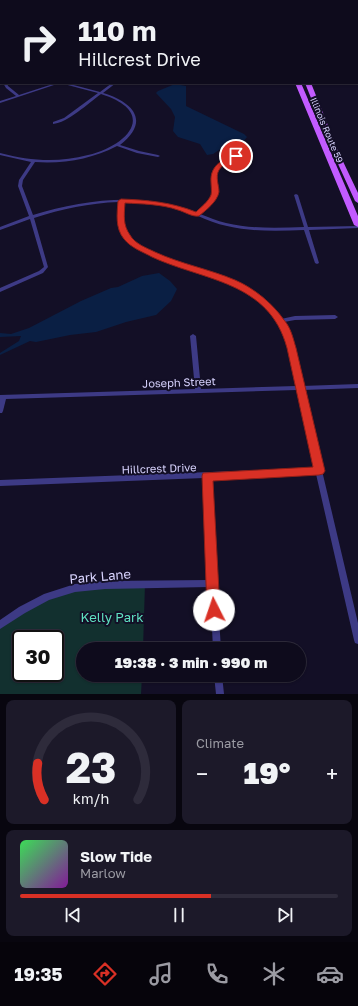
<!DOCTYPE html>
<html lang="en">
<head>
<meta charset="utf-8">
<style>
	:root { --surface:#0e0b1c; --page:#1c1929; --text:#f1f3f6; --muted:#9b9ba3; --line:#2e2b3b; --accent:#d93025 }
	body { margin:0; font-family:"Golos Text",sans-serif; background:var(--page); color:var(--text); height:100vh; display:flex; flex-direction:column; font-size:15px; white-space:nowrap }
	* { box-sizing:border-box; margin:0 }
	p { font-size:13px; color:var(--muted) }
	.icon { flex:none; width:22px; height:22px; fill:none; stroke:currentColor; stroke-width:2; stroke-linecap:round; stroke-linejoin:round }
	.map { position:relative; height:694px; overflow:hidden }
	.sheet { display:flex; flex-direction:column; gap:6px; padding:6px; background:#08060f; flex:1 }
	.sheet>* { flex:none }
	.guide { position:absolute; left:0px; top:0px; width:358px; height:84px; box-shadow:0 1px 3px #0004,0 0 0 1px var(--line); background:#0e0b1c; color:var(--text); overflow:hidden }
	.speed { position:absolute; left:12px; top:630px; display:flex; gap:8px; font-size:20px; font-weight:700; text-align:center }
	.speed>* { display:grid; place-content:center; width:52px; height:52px; border-radius:50%; background:var(--surface); box-shadow:0 1px 3px #0004,0 0 0 1px var(--line); line-height:1 }
	.speed .limit { border:2px solid #111; border-radius:6px; background:#fff; color:#111 }
	.pin { position:absolute; display:grid; place-items:center; width:34px; height:34px; color:#fff; margin:-17px; border:2px solid #fff; border-radius:50%; box-shadow:0 1px 4px #0007 }
	.me { position:absolute; width:44px; margin:-22px; rotate:356deg; stroke-linejoin:round; filter:drop-shadow(0 0 3px #0008) }
	.turn { display:flex; align-items:center; gap:14px; height:84px; padding:0 12px; font-size:18px }
	.turn .icon { width:52px; height:52px; stroke-width:2.5 }
	.turn b { display:block; font-size:28px; line-height:34px }
	.big { font-size:30px; font-weight:800; line-height:1.1 }
	.sheet .card { flex:1; display:flex; flex-direction:column; justify-content:center; gap:6px; min-width:0; padding:0 14px; border-radius:8px; background:var(--page) }
	.sheet .dial { align-items:center; gap:0 }
	.dial svg { height:104px; overflow:visible; fill:none; stroke:var(--line); stroke-width:7; stroke-linecap:round; text-anchor:middle }
	.dial text { fill:var(--text); stroke:none }
	.song { display:flex; align-items:center; gap:12px }
	.cover { width:48px; height:48px; border-radius:6px; background:linear-gradient(135deg,hsl(130 70% 55%),hsl(290 70% 35%)) }
	.played { height:4px; border-radius:2px; background:linear-gradient(90deg,var(--accent) 60%,var(--line) 60%) }
	.keys { display:flex; justify-content:space-around; direction:ltr }
	.heat { display:flex; justify-content:space-between; align-items:center; font-size:22px; direction:ltr }
	.sheet .tiles { flex:1; display:grid; gap:6px; grid-template-columns:1fr 1fr }
	.card:last-child { grid-column:span 2 }
	.trip { position:absolute; left:76px; top:642px; width:230px; height:40px; border-radius:20px; background:var(--surface); box-shadow:0 1px 3px #0004,0 0 0 1px var(--line); font-weight:800; line-height:40px; text-align:center }
	.menu { display:flex; height:64px; justify-content:space-around; align-items:center; background:#06040b; color:var(--muted) }
	.menu .icon { width:28px; height:28px }
	.menu .selected { color:var(--accent) }
	.menu b { font-size:18px; color:var(--text) }
	.map>svg:first-child { display:block }
	.green { fill:#12302f; fill-rule:evenodd }
	.water { fill:#0a1f44 }
	.lines { fill:none; stroke-linecap:round; stroke-linejoin:round }
	.minor { fill:#3d3a85; fill-rule:evenodd }
	.tertiary { fill:#3d3a85; fill-rule:evenodd }
	.primary { fill:#c25bff; fill-rule:evenodd }
	.route { fill:#d93025; stroke:#8d1f18 }
	.labels { text-anchor:middle; dominant-baseline:central; stroke-width:4; stroke-linejoin:round; paint-order:stroke }
	.far-street-label { font-size:9px; fill:#d9d4ff; stroke:#130f26 }
	.street-label { font-size:11px; fill:#d9d4ff; stroke:#130f26 }
	.near-street-label { font-size:13px; fill:#d9d4ff; stroke:#130f26 }
	.near-park-label { font-size:13px; fill:#5fe0c0; stroke:#130f26 }
</style>
</head>
<body>
<div class="map">
<svg width="358" height="694" viewBox="0 0 358 694">
	<rect width="100%" height="100%" fill="#130f26"/>
	<!-- green -->
	<path class="green" d="M145,584L143,649H83V675H142L141,694H0V625L22,610L75,588ZM21,639H55V673H21Z"/>
	<!-- water -->
	<path class="water" d="M175,84L186,86V106L244,134L247,137L242,143L228,144L213,154L207,155L200,144L178,137L173,131L175,117L171,109L156,93L158,91Z
		M159,273L170,281L177,289L171,301L156,315L126,322L96,332L70,335L36,342L30,341L0,355V353L19,341L21,336L0,337V333L11,334L29,328L81,301L111,288L118,287L142,276Z"/>
	<g class="lines">
		<!-- minor -->
		<path class="minor" d="M10,0H13L14,1H11Z
			M42,0H52L49,1Z
			M131,0H139L137,1Z
			M3,83H7L8,86L19,95L56,83H66L100,92L112,83H116L103,93C133,102 151,121 120,145L139,151L158,155L160,156L158,157L137,153L117,146C92,159 64,164 35,162L23,180L22,186L33,215C85,199 144,192 196,212C202,208 209,203 212,197C215,190 212,185 212,178C212,166 225,159 235,155L237,156L236,157C227,161 215,167 216,179C217,183 218,187 218,192C216,202 207,207 200,214C209,217 217,221 226,223C251,229 278,228 304,227L294,195L296,194L298,195L308,227L358,226V228L309,230L319,263L317,264L315,263L304,230C279,231 252,232 227,226C217,224 207,220 198,216H194V214L192,213C170,205 146,202 123,202C123,213 122,226 128,235C132,241 139,245 145,248C170,263 199,266 226,277C248,286 266,300 281,319L295,316L335,315L338,317L335,319L295,320L284,322L290,332L302,386L358,384V388L303,390L358,623V644L355,643L354,640L316,474L210,478L221,649H213L210,587L105,589L75,592L49,600L25,613L0,629V620L19,607L44,594L75,584L105,581L209,580L204,478L0,486V480L315,468L297,390L6,399L3,411L2,413H0V395L195,389L190,336L193,334L196,336L201,389L296,386L284,332L271,313L253,297L233,284L210,275L162,260L146,253L132,244L124,237L120,228L119,219V202C89,203 62,209 34,218L48,267L43,273L0,292V288L39,271L44,267L30,219L0,230V227L29,216L18,186L19,180L31,162L0,155V153C30,161 58,163 88,155C129,145 158,112 101,94C89,103 67,123 53,124V122L64,118L98,93L60,83L0,103V101L16,96L6,88Z
			M214,675H222L224,694H216Z"/>
		<!-- tertiary -->
		<path class="tertiary" d="M357,58H358V60H357Z
			M0,63H1V65H0Z"/>
		<!-- primary -->
		<path class="primary" d="M264,0H268V1H264Z
			M271,0H275L276,1H272Z
			M295,83H301L358,216V227L354,225Z
			M305,83H311L339,153L358,193V203L355,201L333,153Z"/>
	</g>
	<!-- route -->
	<path class="route" d="M233,154L239,156C233,161 223,163 219,170C215,177 219,185 219,192C217,202 206,210 199,216C192,217 185,212 178,210C161,204 142,204 125,203C124,216 123,225 130,235C135,244 147,248 155,252C181,264 209,269 235,280C254,288 273,304 284,320C291,328 293,338 296,348L325,471L323,474L319,475L213,481L220,610L218,614L214,616L209,614L207,610L202,476L203,473L313,467L287,348C269,281 204,281 152,257C143,252 131,248 124,239C115,228 117,214 118,201L121,199C147,200 171,202 196,212C201,207 208,202 211,195C212,191 211,186 211,182C210,166 221,161 233,154Z"/>
	<g class="labels">
		<!-- far-street labels -->
		<g class="far-street-label">
			<text transform="translate(327 130) rotate(67)">Illinois Route 59</text>
		</g>
		<!-- street labels -->
		<g class="street-label">
			<text transform="translate(179 382) rotate(-2)">Joseph Street</text>
			<text transform="translate(159 468) rotate(-2)">Hillcrest Drive</text>
		</g>
		<!-- near-street labels -->
		<g class="near-street-label">
			<text transform="translate(100 576) rotate(-5)">Park Lane</text>
		</g>
		<!-- near-park labels -->
		<g class="near-park-label">
			<text x="112" y="617">Kelly Park</text>
		</g>
	</g>
</svg>
<div class="speed"><div class="limit">30</div></div>
<div class="pin" style="left:236px;top:156px;background:#d93025"><svg class="icon" aria-label="arrive" viewBox="0 0 24 24"><path d="M6 21V4h12l-3 4 3 4H6"/></svg></div>
<svg class="me" style="left:214px;top:610px" viewBox="-20 -20 40 40"><circle r="19" fill="#fff"/><path d="M0-13L10 11 0 6-10 11z" fill="#d93025"/></svg>
<div class="trip">19:38 · 3 min · 990 m</div>
<div class="guide">
<div class="turn"><svg class="icon" aria-label="right" viewBox="0 0 24 24"><path d="M7 20v-9h11M14 6l5 5-5 5"/></svg><div><b>110 m</b>Hillcrest Drive</div></div>
</div>
</div>
<section class="sheet">
<div class="tiles">
<div class="card dial"><svg viewBox="0 0 100 80">
<path d="M14 69A42 42 0 1 1 86 69"/>
<path d="M14 69A42 42 0 0 1 9 41" stroke="#d93025"/>
<text x="50" y="56" font-size="32" font-weight="700">23</text>
<text x="50" y="72" font-size="11">km/h</text>
</svg></div>
<div class="card"><p>Climate</p>
<div class="heat"><a>−</a><b class="big">19°</b><a>+</a></div>
</div>
<div class="card">
<div class="song"><i class="cover"></i><div><b>Slow Tide</b><p>Marlow</p></div></div>
<div class="played"></div>
<div class="keys"><svg class="icon" aria-label="previous" viewBox="0 0 24 24"><path d="M18 5L8 12l10 7zM5 5v14"/></svg><svg class="icon" aria-label="pause" viewBox="0 0 24 24"><path d="M8 5v14M16 5v14"/></svg><svg class="icon" aria-label="next" viewBox="0 0 24 24"><path d="M6 5l10 7-10 7zM19 5v14"/></svg></div>
</div>
</div>
</section>
<nav class="menu">
<b>19:35</b>
<svg class="icon selected" aria-label="directions" viewBox="0 0 24 24"><path d="M12 3l9 9-9 9-9-9zM9 14v-3h6M13 9l2 2-2 2"/></svg>
<svg class="icon" aria-label="music" viewBox="0 0 24 24"><path d="M9 18V5l10-2v13"/><circle cx="6" cy="18" r="3"/><circle cx="16" cy="16" r="3"/></svg>
<svg class="icon" aria-label="phone" viewBox="0 0 24 24"><path d="M5 4h4l2 5-3 2q2 4 5 5l2-3 5 2v4C11 20 4 13 5 4z"/></svg>
<svg class="icon" aria-label="climate" viewBox="0 0 24 24"><path d="M12 3v18M4 7l16 10M4 17L20 7"/></svg>
<svg class="icon" aria-label="car" viewBox="0 0 24 24"><path d="M5 17H2v-5l4-1 3-4h7l3 4 3 1v5h-3M9 17h6M6 11h13"/><circle cx="7" cy="17" r="2"/><circle cx="17" cy="17" r="2"/></svg>
</nav>
</body>
</html>
